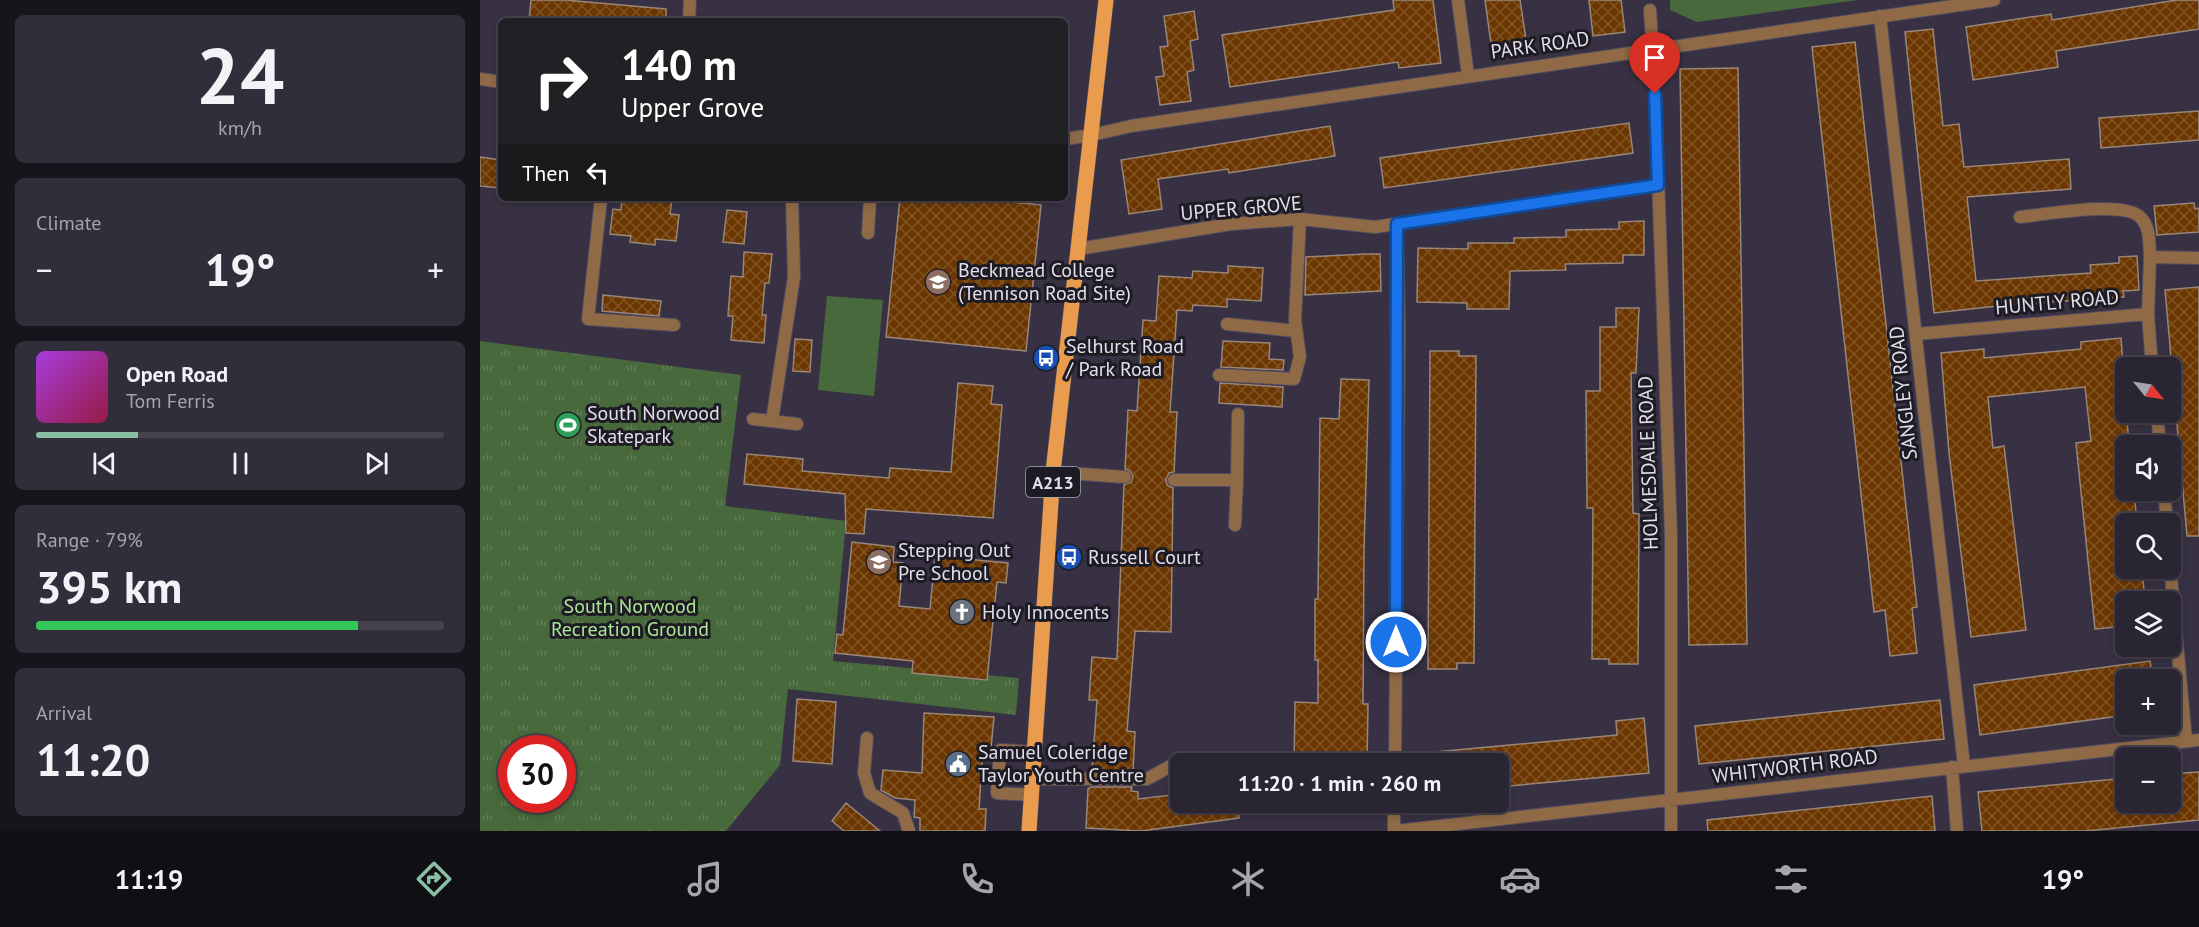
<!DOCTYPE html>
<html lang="en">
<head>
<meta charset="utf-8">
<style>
	:root { --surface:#292532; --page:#312d3a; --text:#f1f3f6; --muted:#a5a5ac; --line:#45424d; --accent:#8abfa5 }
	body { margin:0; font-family:"PT Sans",sans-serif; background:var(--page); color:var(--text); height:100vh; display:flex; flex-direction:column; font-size:22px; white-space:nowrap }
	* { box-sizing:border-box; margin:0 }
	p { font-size:20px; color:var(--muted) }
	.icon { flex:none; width:33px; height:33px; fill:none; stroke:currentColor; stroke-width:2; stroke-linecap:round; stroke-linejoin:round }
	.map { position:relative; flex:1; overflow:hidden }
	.drawer { display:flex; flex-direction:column; gap:15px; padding:15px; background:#17141c; width:480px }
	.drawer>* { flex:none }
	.guide { position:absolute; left:18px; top:18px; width:570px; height:183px; border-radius:9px; box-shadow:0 3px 9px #0003,0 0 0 2px var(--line); background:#202124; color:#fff; overflow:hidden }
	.needle { width:39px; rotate:120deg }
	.buttons { position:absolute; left:1635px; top:357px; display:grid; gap:12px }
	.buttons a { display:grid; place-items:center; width:66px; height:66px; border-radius:9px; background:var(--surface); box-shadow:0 3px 9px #0003,0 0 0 2px var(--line); font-size:30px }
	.speed { position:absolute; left:18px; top:735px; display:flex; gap:12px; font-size:30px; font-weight:700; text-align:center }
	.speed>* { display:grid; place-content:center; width:78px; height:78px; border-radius:50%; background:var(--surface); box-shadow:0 3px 9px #0003,0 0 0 2px var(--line); line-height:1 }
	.speed .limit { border:9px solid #d22; background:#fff; color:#111 }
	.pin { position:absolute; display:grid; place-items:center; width:51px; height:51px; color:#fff; margin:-62px -26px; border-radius:50% 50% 50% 0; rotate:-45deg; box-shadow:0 0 6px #0007 }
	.pin .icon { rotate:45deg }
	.me { position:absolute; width:66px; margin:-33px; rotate:0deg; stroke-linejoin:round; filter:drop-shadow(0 0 4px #0008) }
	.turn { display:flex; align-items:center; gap:21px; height:126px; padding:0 24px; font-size:27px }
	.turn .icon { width:78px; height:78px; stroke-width:2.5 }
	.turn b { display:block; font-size:42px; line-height:51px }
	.then { display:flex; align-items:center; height:57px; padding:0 24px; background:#0003; gap:12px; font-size:22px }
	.big { font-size:45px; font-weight:700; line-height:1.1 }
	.drawer .tile { flex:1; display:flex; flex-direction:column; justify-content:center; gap:9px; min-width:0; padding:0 21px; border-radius:9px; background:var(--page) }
	.drawer .dial { align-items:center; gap:0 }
	.dial b { font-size:78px; line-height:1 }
	.song { display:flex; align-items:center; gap:18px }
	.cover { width:72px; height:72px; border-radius:9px; background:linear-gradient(135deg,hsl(280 70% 55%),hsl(340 70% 35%)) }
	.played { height:6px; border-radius:3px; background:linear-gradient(90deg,var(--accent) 25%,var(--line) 25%) }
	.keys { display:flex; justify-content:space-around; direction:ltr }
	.heat { display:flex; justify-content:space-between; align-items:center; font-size:33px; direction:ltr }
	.charge { height:9px; border-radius:4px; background:linear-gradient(90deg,#34c759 79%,var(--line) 0) }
	.trip { position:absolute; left:690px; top:753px; width:339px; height:60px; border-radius:9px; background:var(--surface); box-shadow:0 3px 9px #0003,0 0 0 2px var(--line); font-weight:700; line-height:60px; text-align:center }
	.menu { display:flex; height:96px; justify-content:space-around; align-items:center; background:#100f14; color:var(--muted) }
	.menu .icon { width:42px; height:42px }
	.menu .active { color:var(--accent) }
	.menu b { font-size:27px; color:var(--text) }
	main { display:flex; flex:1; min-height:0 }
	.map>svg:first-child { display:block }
	.grass { fill:#48693b }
	.park { fill:url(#park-tufts); fill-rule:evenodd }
	.building { fill:url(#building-cross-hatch); stroke:#9a8678; stroke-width:1.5 }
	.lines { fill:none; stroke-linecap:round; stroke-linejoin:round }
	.service-casing { stroke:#524d5e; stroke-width:14 }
	.minor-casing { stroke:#524d5e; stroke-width:14 }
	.tertiary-casing { stroke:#524d5e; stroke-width:14 }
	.primary-casing { stroke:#524d5e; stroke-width:16 }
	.service { stroke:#906a47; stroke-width:12 }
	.minor { stroke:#906a47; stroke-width:12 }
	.tertiary { stroke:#906a47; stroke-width:12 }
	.primary { stroke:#ea9c4e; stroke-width:15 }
	.route-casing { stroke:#114b97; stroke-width:15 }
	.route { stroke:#1a73e8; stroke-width:10 }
	.labels { text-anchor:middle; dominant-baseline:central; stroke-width:6; stroke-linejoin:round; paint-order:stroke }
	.shield { fill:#1d1b23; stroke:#a7a4ae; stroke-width:1.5 }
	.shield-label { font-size:18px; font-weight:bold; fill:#e2deea }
	.street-label { font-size:20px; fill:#e2deea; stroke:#1d1b23 }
	.poi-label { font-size:20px; fill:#e2deea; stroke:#1d1b23; text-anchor:start }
	.park-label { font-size:20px; fill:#abe694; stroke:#1d1b23 }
</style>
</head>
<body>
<main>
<section class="drawer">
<div class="tile dial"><b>24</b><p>km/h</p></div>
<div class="tile"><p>Climate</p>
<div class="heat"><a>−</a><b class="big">19°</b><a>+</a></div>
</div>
<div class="tile">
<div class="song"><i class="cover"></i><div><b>Open Road</b><p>Tom Ferris</p></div></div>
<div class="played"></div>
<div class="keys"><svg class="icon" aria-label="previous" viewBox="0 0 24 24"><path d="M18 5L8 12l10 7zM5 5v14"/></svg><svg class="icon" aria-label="pause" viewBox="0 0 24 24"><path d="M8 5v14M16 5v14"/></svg><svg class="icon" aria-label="next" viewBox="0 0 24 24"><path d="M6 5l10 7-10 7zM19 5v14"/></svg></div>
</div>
<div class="tile"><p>Range · 79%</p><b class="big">395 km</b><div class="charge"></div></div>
<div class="tile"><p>Arrival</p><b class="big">11:20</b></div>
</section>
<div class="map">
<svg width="1719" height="831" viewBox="0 0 1719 831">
	<defs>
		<pattern id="park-tufts" width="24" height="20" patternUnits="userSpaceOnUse" patternTransform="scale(1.5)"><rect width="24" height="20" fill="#48693b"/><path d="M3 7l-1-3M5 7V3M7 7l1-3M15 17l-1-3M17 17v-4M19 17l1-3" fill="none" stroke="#627e58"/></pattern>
		<pattern id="building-cross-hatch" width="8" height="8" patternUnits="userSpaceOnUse" patternTransform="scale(1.5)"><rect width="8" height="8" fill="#6b3600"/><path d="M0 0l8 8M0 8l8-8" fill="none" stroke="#805325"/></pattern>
	</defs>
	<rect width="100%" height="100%" fill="#373143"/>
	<!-- grass -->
	<path class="grass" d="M1190,0H1378L1217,22L1190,10Z
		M347,296L403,300L394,396L338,390Z"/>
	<!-- park -->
	<path class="park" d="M0,341L261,375L245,506L366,521L353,661L539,678L536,715L308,689L300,765L246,831H0ZM32,748H82V800H32Z"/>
	<!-- building -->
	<path class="building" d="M51,0H85L186,9V21H49Z
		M913,0H953L961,63L919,68L918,62L750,87L742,35L914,10Z
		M1005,0H1040L1047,46L1012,51Z
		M1109,0H1141L1145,32L1113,36Z
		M1697,0H1719V29L1576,51L1578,67L1493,80L1486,27L1571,14L1572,20Z
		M714,11L718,39L710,41L714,70L707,72L711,101L680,105L676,77L684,76L680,47L688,46L684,16Z
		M1453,29L1463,126L1479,124L1484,167L1589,159L1591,189L1487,197L1496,281L1611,273L1610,265L1639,263V257L1657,256L1659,290L1643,291L1644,297L1527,305L1454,313L1425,32Z
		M1375,42L1437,607L1432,608L1437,653L1410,656L1405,610L1394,612L1332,47Z
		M1258,68L1267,644L1209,645L1200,69Z
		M1719,111V140L1621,148L1619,118Z
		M1149,123L1153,153L904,188L900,158Z
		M850,126L855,156L749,173L748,169L678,179L682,209L649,214L641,160Z
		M0,157L21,160V188L0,186Z
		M142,198H192L190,214L199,215L196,241L175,239V245L150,242L151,236L130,234L133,209L141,210Z
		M420,198H489L561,205L546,351L406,337Z
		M1714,203L1715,209L1719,208V232L1677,235L1674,206Z
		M247,210L267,212L264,244L243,242Z
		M1164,221V255H1143V263L1085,264L1086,270L1030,271L1029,309H987V303L937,302L938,248L988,249V243H1034V238L1086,237V230L1139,229V222Z
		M264,252L292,254L289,283H285L282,315H286L284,343L251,340L253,316H248L251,276L263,277Z
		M885,254H900L901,291L825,295L826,257Z
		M748,266L783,268L781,301L747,299V307L713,305L712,311L697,310L690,412H697L694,472L689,473L686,479L687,485L693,488L691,632L655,631L647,731L655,732L653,771H612L617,700H609L612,657L637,659L644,485L651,482L653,477L650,471L645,469L648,410L657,411L663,320L676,321L679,276L712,278L713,271L748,273Z
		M1719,287V536H1707L1685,290Z
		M123,295L181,301L179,316L122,311Z
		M1136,308H1159L1156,373H1151L1153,513L1159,514L1158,664H1129V659H1112L1113,508H1107L1106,391H1120V327H1136Z
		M1641,338L1649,446H1646V490H1654L1657,524H1646V568H1662L1665,602H1646V626L1615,629L1596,443L1611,441L1605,387L1508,397L1513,448L1524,446L1546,630L1491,637L1469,453L1461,353L1504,349V358L1601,349V342Z
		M315,339L332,340L330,372L313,371Z
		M743,341L790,343L789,359L804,360L803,370L741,367Z
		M950,351H979V356H996L994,663H977V669H948Z
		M861,379L889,380L884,550L883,704H888L887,764H814L815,702L838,703V660H835V599H838L840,418L859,419Z
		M478,383L513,386L511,404L522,405L513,518L386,509L384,534L366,533L365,494L264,484L267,454L323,459L322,471L409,478L410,468L471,472Z
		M740,383L803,387L802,407L739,403Z
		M372,542L414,547L413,562L423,563L419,606L450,609L455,556L528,563L526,583L517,582L507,680L432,673L433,661L355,653L357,634L363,635Z
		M1670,661L1673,680H1646V715L1500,735L1494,685Z
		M317,699L356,702L352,764L313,761Z
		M1460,700L1464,739L1219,764L1215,726Z
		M444,713L514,717L511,748H503L499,809H506L505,831H440V818L434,817L435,800L415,798L401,790L403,770L442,773Z
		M1164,718L1169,773L1018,787V764H955V752L1137,735L1136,721Z
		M1719,772V820L1606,831H1502L1498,792L1646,778V802H1690V774Z
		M611,787H652L651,791L658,792V799L700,794V802H758L759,818L661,831L606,828L608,789Z
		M1452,796L1455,831H1228L1227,820Z
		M366,803L400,831H364L352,821Z"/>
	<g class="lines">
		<!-- service casing -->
		<g class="service-casing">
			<path id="service" d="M121,198L108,319L194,325
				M388,233L390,198
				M747,324L816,331
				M739,375L814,379L820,357L815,320L820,219
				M573,472L645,477
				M694,480H757L758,414
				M755,525L757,480
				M387,738L384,773L390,793L423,813L429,831
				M553,779H667L696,763
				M552,795L517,793L520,750L555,752"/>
		</g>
		<!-- minor casing -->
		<g class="minor-casing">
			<path id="minor" d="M978,0L988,75
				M1170,10L1175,83
				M1400,16L1484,766
				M209,21L210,0
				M1175,95L1191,534V831
				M612,135L651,126L1514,0
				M1540,217C1564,215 1643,200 1660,217C1671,227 1669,245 1670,257
				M598,249L751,224L820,219L895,227L1178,185
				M1668,314L1670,257L1719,258
				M1436,334L1668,314L1672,368
				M1677,412L1680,446
				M273,419L317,424
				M292,421L314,277L312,198
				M1684,490L1687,524
				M1690,566L1706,741
				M915,764L919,325L917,224
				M1472,767L1477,831
				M914,831V802
				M916,831L1719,740"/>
		</g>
		<!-- tertiary casing -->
		<g class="tertiary-casing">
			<path id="tertiary" d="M0,79L21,82
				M585,139L612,135"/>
		</g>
		<!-- primary casing -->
		<g class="primary-casing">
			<path id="primary" d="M549,831L573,472L626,0"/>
		</g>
		<!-- service -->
		<use href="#service" class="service"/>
		<!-- minor -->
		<use href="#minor" class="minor"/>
		<!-- tertiary -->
		<use href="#tertiary" class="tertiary"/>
		<!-- primary -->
		<use href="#primary" class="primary"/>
	</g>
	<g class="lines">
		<!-- route casing -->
		<g class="route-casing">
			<path id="route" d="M916,642L917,224L1178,185L1175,94"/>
		</g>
		<!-- route -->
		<use href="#route" class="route"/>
	</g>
	<!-- icons -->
	<defs>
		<g id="school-disc" transform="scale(1.35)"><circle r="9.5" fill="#8d6e63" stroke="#1d1b23"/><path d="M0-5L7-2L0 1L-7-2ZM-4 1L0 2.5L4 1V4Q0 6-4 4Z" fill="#fff"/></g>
		<g id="bus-disc" transform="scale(1.35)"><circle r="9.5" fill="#1a4fb4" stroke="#1d1b23"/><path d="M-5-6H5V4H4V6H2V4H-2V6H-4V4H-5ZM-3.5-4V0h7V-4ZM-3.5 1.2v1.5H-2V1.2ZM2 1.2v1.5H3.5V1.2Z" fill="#fff"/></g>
		<g id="stadium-disc" transform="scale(1.35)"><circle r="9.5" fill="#2e9e5b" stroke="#1d1b23"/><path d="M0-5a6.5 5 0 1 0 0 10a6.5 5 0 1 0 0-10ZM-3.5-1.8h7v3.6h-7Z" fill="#fff"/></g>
		<g id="church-disc" transform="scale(1.35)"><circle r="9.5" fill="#6b7280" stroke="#1d1b23"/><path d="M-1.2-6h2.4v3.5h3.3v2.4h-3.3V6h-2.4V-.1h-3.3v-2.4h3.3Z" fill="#fff"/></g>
		<g id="civic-disc" transform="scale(1.35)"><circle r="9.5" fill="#5c6f8a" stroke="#1d1b23"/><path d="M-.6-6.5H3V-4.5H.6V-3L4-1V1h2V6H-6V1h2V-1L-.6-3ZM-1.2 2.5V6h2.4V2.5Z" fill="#fff"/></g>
	</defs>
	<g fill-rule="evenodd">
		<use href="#school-disc" x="458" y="282"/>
		<use href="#bus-disc" x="566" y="358"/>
		<use href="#stadium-disc" x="88" y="425"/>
		<use href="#bus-disc" x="589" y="557"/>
		<use href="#school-disc" x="399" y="562"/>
		<use href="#church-disc" x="482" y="612"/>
		<use href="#civic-disc" x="478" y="764"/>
	</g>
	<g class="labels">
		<!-- shield labels -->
		<rect class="shield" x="546" y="467" width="54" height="30" rx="4.5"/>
		<g class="shield-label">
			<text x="573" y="482">A213</text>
		</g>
		<!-- street labels -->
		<g class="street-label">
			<text transform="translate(1060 45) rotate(-8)">PARK ROAD</text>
			<text transform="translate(761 208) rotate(-5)">UPPER GROVE</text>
			<text transform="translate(1577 302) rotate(-5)">HUNTLY ROAD</text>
			<text transform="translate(1423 393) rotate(-96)">SANGLEY ROAD</text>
			<text transform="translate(1168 463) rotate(-92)">HOLMESDALE ROAD</text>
			<text transform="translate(1315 766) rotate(-7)">WHITWORTH ROAD</text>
		</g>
		<!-- poi labels -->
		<g class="poi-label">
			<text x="478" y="270">Beckmead College<tspan x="478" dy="23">(Tennison Road Site)</tspan></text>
			<text x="586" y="346">Selhurst Road<tspan x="586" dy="23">/ Park Road</tspan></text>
			<text x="107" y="413">South Norwood<tspan x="107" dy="23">Skatepark</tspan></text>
			<text x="418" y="550">Stepping Out<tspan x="418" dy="23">Pre School</tspan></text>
			<text x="608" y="557">Russell Court</text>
			<text x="502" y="612">Holy Innocents</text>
			<text x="498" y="752">Samuel Coleridge<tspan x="498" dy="23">Taylor Youth Centre</tspan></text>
		</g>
		<!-- park labels -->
		<g class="park-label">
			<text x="150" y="606">South Norwood<tspan x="150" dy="23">Recreation Ground</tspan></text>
		</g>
	</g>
</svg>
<div class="buttons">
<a><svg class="needle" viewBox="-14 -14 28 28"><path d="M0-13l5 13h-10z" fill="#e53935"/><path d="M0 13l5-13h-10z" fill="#a5a5ac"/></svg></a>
<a><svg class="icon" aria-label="sound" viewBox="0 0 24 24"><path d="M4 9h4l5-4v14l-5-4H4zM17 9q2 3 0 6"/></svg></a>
<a><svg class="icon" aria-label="search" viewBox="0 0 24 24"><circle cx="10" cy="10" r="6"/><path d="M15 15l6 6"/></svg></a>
<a><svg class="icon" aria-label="layers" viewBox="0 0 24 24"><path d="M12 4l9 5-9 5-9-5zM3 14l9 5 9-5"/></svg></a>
<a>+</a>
<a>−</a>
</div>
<div class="speed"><div class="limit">30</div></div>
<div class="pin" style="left:1175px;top:94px;background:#d93025"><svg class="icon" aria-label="arrive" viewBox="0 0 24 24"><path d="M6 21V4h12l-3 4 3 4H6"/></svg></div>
<svg class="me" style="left:916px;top:642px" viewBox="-20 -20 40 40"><circle r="17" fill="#1a73e8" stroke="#fff" stroke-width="3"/><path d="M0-11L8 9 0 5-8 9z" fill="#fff"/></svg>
<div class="trip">11:20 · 1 min · 260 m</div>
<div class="guide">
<div class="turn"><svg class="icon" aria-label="right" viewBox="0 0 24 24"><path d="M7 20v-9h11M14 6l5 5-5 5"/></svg><div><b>140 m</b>Upper Grove</div></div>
<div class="then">Then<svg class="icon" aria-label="left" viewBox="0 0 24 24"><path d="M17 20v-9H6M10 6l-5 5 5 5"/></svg></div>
</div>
</div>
</main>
<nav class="menu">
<b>11:19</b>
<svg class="icon active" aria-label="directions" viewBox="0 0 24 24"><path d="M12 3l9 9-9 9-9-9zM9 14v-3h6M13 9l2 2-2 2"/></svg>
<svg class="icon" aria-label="music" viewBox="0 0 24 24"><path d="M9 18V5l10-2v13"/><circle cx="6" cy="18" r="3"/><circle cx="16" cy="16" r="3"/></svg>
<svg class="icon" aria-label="phone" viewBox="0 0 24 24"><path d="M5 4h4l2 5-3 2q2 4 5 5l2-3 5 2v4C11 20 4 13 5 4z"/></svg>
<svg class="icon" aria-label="climate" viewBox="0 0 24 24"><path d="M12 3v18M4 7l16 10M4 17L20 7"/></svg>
<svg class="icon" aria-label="car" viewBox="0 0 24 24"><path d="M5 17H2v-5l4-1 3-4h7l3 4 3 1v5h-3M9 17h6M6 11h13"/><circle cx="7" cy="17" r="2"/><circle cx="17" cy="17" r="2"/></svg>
<svg class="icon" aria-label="filters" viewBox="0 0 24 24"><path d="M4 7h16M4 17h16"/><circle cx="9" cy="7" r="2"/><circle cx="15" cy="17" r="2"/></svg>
<b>19°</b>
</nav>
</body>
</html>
